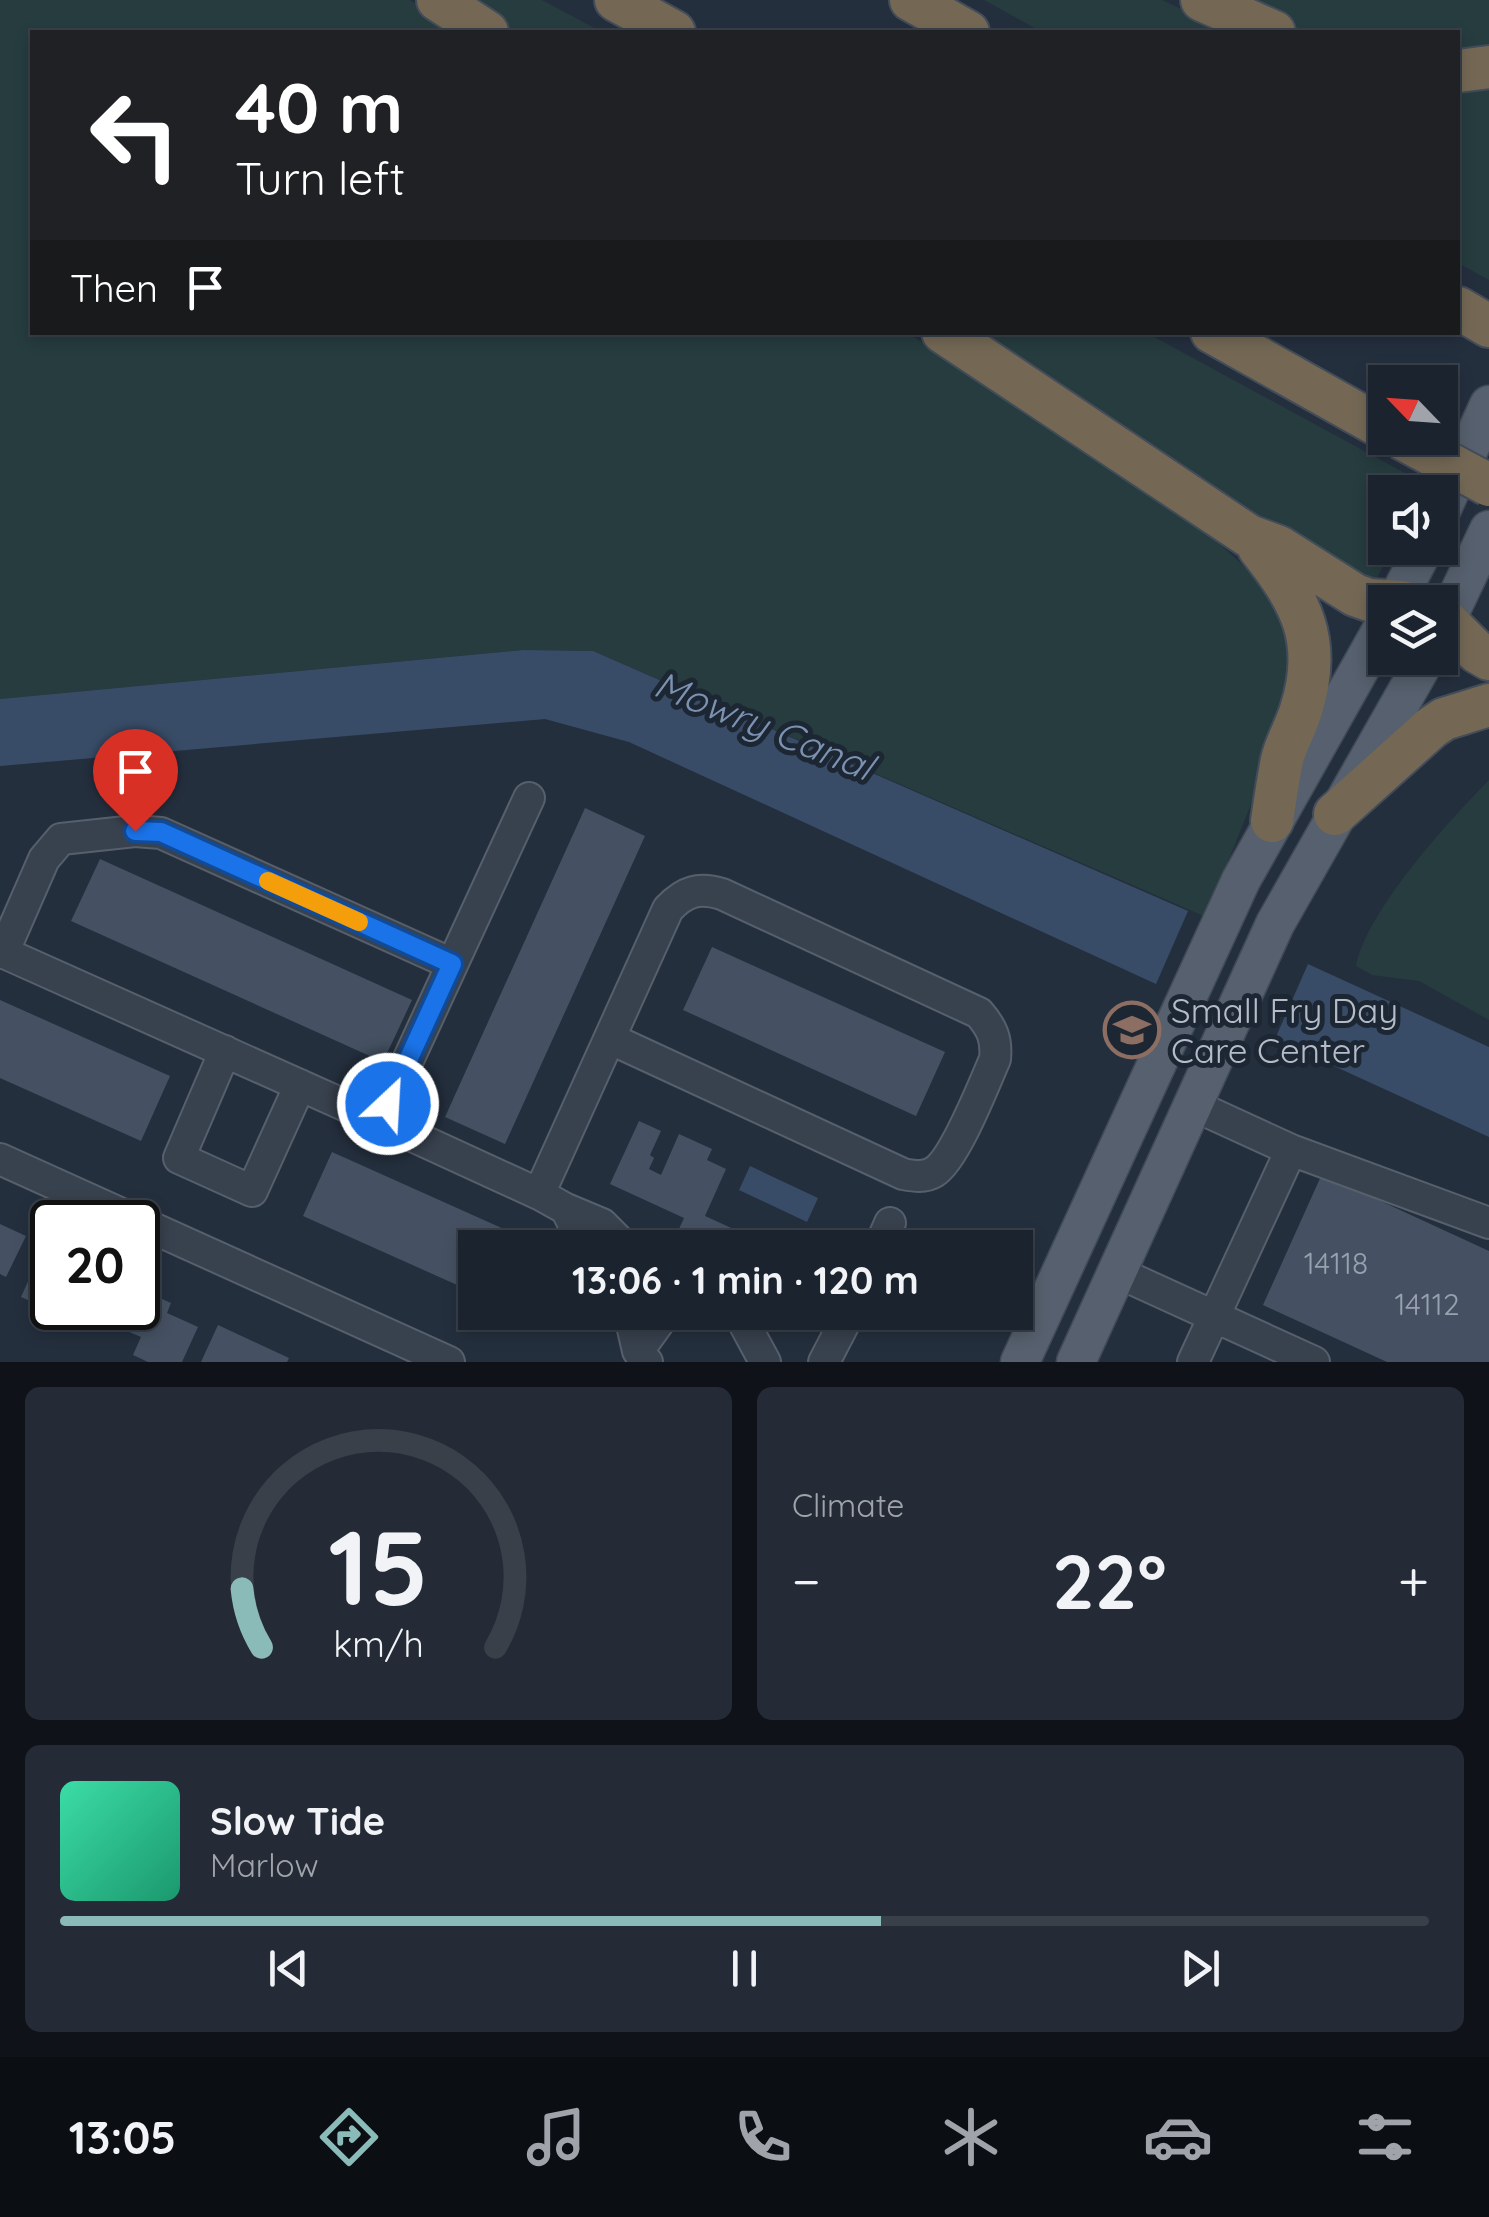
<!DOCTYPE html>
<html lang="en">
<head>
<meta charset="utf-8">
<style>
	:root { --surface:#1b232e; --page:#242b36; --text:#f1f3f6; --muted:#a0a4aa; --line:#39404a; --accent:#8bbbb9 }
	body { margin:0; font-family:Quicksand,sans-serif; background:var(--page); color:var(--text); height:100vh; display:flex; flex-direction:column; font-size:38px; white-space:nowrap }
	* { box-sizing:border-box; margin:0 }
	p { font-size:32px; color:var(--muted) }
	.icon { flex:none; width:55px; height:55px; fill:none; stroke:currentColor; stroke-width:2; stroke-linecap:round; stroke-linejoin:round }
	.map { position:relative; height:1362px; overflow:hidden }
	.sheet { display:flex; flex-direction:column; gap:25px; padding:25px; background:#0f1319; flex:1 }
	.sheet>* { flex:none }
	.banner { position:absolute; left:30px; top:30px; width:1430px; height:305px; border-radius:0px; box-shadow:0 5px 15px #0003,0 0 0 2px var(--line); background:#202124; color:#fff; overflow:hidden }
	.needle { width:65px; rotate:295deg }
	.tools { position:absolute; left:1368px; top:365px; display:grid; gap:20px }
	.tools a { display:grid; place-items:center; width:90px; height:90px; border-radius:0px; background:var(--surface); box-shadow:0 5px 15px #0003,0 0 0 2px var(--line); font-size:50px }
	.speed { position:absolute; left:30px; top:1200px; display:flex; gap:20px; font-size:50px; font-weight:700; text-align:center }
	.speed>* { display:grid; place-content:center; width:130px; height:130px; border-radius:50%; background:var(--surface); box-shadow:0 5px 15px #0003,0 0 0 2px var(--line); line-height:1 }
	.speed .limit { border:5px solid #111; border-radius:15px; background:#fff; color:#111 }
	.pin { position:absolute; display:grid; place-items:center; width:85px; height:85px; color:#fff; margin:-102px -42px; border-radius:50% 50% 50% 0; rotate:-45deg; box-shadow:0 0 10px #0007 }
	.pin .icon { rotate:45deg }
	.me { position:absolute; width:110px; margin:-55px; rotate:25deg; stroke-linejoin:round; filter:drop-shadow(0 0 8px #0008) }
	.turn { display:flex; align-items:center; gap:35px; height:210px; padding:0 40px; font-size:45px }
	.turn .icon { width:130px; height:130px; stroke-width:2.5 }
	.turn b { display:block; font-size:70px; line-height:85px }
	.then { display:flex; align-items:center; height:95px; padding:0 40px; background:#0003; gap:20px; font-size:38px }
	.big { font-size:75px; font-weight:800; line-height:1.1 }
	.sheet .widget { flex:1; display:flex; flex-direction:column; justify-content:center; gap:15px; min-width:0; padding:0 35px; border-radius:15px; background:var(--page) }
	.sheet .dial { align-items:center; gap:0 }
	.dial svg { height:260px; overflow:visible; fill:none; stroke:var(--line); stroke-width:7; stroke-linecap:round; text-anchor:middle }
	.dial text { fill:var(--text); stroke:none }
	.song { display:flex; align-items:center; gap:30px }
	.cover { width:120px; height:120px; border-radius:15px; background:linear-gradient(135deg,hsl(160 70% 55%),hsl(160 70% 35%)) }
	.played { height:10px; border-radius:5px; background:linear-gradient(90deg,var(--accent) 60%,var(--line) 60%) }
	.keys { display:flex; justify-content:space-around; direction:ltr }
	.heat { display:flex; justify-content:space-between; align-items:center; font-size:55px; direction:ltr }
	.sheet .tiles { flex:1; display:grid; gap:25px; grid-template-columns:1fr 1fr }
	.widget:last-child { grid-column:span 2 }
	.trip { position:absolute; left:458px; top:1230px; width:575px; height:100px; border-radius:0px; background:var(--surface); box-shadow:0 5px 15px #0003,0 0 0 2px var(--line); font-weight:800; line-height:100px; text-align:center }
	.tab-bar { display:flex; height:160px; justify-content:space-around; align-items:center; background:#0b0e12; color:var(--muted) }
	.tab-bar .icon { width:70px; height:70px }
	.tab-bar .current { color:var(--accent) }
	.tab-bar b { font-size:45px; color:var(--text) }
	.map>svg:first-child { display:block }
	.green { fill:#263c3f }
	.water { fill:#394c67 }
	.building { fill:#455162 }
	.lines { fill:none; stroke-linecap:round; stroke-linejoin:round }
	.minor-casing { stroke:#565f6c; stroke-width:34 }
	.major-casing { stroke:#414a57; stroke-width:41 }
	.highway-casing { stroke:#434c59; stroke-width:46 }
	.minor { stroke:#38414e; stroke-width:30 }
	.major { stroke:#56606e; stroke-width:38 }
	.highway { stroke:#746855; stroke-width:42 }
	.highway-bridge-casing { stroke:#434c59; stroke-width:46; stroke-linecap:butt }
	.highway-bridge { stroke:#746855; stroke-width:42 }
	.route-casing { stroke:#114b97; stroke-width:25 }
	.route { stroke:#1a73e8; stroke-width:18 }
	.slow { stroke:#f59e0b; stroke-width:18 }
	.labels { text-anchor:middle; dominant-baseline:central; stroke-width:10; stroke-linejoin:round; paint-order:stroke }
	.number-label { font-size:30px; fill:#98a1af }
	.poi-label { font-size:35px; fill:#b4bcc9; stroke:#1d2633; text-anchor:start }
	.water-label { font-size:38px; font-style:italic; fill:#7c92b1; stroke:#1d2633 }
</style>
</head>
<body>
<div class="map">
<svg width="1489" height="1362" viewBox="0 0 1489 1362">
	<rect width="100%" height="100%" fill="#242f3e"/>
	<!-- green -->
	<path class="green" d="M0,0H410L459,32H32V332L908,333L1214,539L1255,576L1296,626L1283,724L1206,917L593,651L523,650L0,699Z
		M460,0H542L602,32H509Z
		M984,0H1162L1231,32H1042Z
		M1228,0H1489V53L1458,60V32H1302Z
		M1489,82V280L1458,263V87Z
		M965,333H1147L1425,484L1421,492H1385V548H1392L1372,588Z
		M1489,780V1020L1419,981L1372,975L1356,966C1367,910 1449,821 1489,780Z"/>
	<!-- water -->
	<path class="water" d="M523,650L593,651L1188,911L1156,984L629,742L545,719L0,766V699Z
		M1308,964L1489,1047V1137L1275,1039Z
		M750,1166L818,1198L807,1222L739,1190Z"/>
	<!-- building -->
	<path class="building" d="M585,808L645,836L505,1144L445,1117Z
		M100,859L412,1000L383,1062L71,921Z
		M712,947L945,1052L916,1116L683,1010Z
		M0,1000L170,1076L141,1141L0,1078Z
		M639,1121L661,1131L650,1155L654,1158L649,1169L661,1175L679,1134L712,1149L707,1160L726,1169L705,1216L762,1242L759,1248H713L678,1231L684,1218L610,1184Z
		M332,1152L546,1248H475V1293L303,1216Z
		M1322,1174L1489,1251V1362H1387L1263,1305Z
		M0,1224L26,1236L6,1277L0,1274Z
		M43,1248L52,1253V1308H100L91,1328L21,1297Z
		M138,1288L171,1303L167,1313L198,1327L182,1362H148L133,1355L141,1337L113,1325L121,1308H138Z
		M218,1325L289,1358L287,1362H201Z"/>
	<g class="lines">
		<!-- minor casing -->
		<g class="minor-casing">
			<path id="minor" d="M529,798L380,1121L539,1194
				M0,951L380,1121
				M3,953L44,859L61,839L135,831L161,833L452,964
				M225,1051L179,1158L252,1191L300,1085
				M1291,1150L1489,1223
				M0,1159L449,1362
				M566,1209L539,1194L668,909C685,891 699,887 722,894L979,1013C992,1028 997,1039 995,1059C984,1084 955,1159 934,1172C924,1178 914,1176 903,1174L611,1039
				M590,1248L581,1239L566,1209L602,1224L626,1248
				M879,1248L890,1223
				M1117,1272L1314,1362
				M629,1312L638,1351
				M738,1312L765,1362
				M647,1362L638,1351L666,1312
				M824,1362L850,1312
				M1193,1362L1291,1150L1193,1105"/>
		</g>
		<!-- major casing -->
		<g class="major-casing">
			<path id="major" d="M1440,513L1489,405
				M1396,602L1424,548
				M1440,633L1489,530
				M1020,1362L1241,880L1385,624
				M1076,1362L1275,924L1426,658"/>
		</g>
		<!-- highway casing -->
		<g class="highway-casing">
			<path id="highway" d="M438,0L487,32
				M616,0L674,32
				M911,0L968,32
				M1202,0L1274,32
				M1458,71L1489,67
				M1458,308L1489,326
				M943,332L1249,536L1279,547L1355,595L1369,600L1402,602
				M1212,332L1385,429
				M1259,548C1301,601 1323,641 1301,710C1296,727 1286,743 1282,760C1278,780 1275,801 1272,821
				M1440,615L1477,652L1489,659
				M1335,814L1432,727L1444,719L1489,705"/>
		</g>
		<!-- minor -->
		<use href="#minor" class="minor"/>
		<!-- major -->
		<use href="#major" class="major"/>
		<!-- highway -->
		<use href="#highway" class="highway"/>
		<!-- highway-bridge casing -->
		<g class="highway-bridge-casing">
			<path id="highway-bridge" d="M1401,438L1489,485"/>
		</g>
		<!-- highway-bridge -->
		<use href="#highway-bridge" class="highway-bridge"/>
	</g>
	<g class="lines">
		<!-- route casing -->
		<g class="route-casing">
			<path id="route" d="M135,831L161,832L452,964L388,1104"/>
		</g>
		<!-- route -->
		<use href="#route" class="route"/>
		<!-- slow -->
		<path class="slow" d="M268,881L359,922"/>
	</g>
	<!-- icons -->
	<defs>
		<g id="school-ring" transform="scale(2.875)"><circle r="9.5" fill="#1d2633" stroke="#8d6e63" stroke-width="1.5"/><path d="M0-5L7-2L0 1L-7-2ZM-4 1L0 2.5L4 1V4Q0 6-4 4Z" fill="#8d6e63"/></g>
	</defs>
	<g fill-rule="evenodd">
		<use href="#school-ring" x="1132" y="1030"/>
	</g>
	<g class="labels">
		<!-- number labels -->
		<g class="number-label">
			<text x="1336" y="1263">14118</text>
			<text x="1427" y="1304">14112</text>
		</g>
		<!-- poi labels -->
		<g class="poi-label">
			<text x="1171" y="1010">Small Fry Day<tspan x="1171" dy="40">Care Center</tspan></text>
		</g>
		<!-- water labels -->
		<g class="water-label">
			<text transform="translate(764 725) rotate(22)">Mowry Canal</text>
		</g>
	</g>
</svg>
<div class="tools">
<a><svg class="needle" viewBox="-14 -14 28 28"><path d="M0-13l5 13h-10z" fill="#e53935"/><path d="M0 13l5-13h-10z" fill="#a0a4aa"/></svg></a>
<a><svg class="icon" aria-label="sound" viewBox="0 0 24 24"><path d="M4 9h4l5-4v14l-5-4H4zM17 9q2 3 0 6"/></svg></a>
<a><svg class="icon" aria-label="layers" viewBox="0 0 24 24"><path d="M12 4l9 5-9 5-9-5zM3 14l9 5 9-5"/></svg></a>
</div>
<div class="speed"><div class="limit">20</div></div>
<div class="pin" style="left:135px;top:831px;background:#d93025"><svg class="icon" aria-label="arrive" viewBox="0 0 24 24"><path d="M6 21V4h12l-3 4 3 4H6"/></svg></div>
<svg class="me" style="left:388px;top:1104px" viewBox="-20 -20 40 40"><circle r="17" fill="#1a73e8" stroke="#fff" stroke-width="3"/><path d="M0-11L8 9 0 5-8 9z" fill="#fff"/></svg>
<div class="trip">13:06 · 1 min · 120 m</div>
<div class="banner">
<div class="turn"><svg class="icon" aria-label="left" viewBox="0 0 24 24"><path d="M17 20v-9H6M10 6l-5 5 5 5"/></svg><div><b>40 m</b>Turn left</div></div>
<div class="then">Then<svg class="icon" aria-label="arrive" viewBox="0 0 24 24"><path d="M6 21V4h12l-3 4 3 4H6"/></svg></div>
</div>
</div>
<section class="sheet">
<div class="tiles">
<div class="widget dial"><svg viewBox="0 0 100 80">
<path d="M14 69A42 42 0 1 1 86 69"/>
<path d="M14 69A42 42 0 0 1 8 51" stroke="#8bbbb9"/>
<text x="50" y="56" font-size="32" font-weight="700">15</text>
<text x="50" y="72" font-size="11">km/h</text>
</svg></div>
<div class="widget"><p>Climate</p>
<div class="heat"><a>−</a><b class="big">22°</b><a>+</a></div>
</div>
<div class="widget">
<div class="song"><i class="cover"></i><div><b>Slow Tide</b><p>Marlow</p></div></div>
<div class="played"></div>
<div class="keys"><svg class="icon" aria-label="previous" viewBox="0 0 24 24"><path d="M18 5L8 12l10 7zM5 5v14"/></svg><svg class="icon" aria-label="pause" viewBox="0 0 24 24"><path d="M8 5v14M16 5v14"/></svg><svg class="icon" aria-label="next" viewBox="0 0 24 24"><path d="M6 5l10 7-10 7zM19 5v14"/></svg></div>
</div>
</div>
</section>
<nav class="tab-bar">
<b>13:05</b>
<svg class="icon current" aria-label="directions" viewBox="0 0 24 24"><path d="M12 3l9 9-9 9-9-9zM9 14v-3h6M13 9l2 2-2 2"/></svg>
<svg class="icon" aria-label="music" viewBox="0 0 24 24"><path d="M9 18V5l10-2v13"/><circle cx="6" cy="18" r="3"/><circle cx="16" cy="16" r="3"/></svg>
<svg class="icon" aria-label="phone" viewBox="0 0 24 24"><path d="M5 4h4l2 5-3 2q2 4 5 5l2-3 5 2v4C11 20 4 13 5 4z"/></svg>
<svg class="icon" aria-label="climate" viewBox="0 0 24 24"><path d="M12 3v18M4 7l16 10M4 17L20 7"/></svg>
<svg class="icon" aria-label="car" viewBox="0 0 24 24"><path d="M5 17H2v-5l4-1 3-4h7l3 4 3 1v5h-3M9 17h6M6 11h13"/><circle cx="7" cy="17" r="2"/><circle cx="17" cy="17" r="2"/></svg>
<svg class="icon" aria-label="filters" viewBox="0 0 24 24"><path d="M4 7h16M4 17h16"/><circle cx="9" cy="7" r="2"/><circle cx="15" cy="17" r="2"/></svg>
</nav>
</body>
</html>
